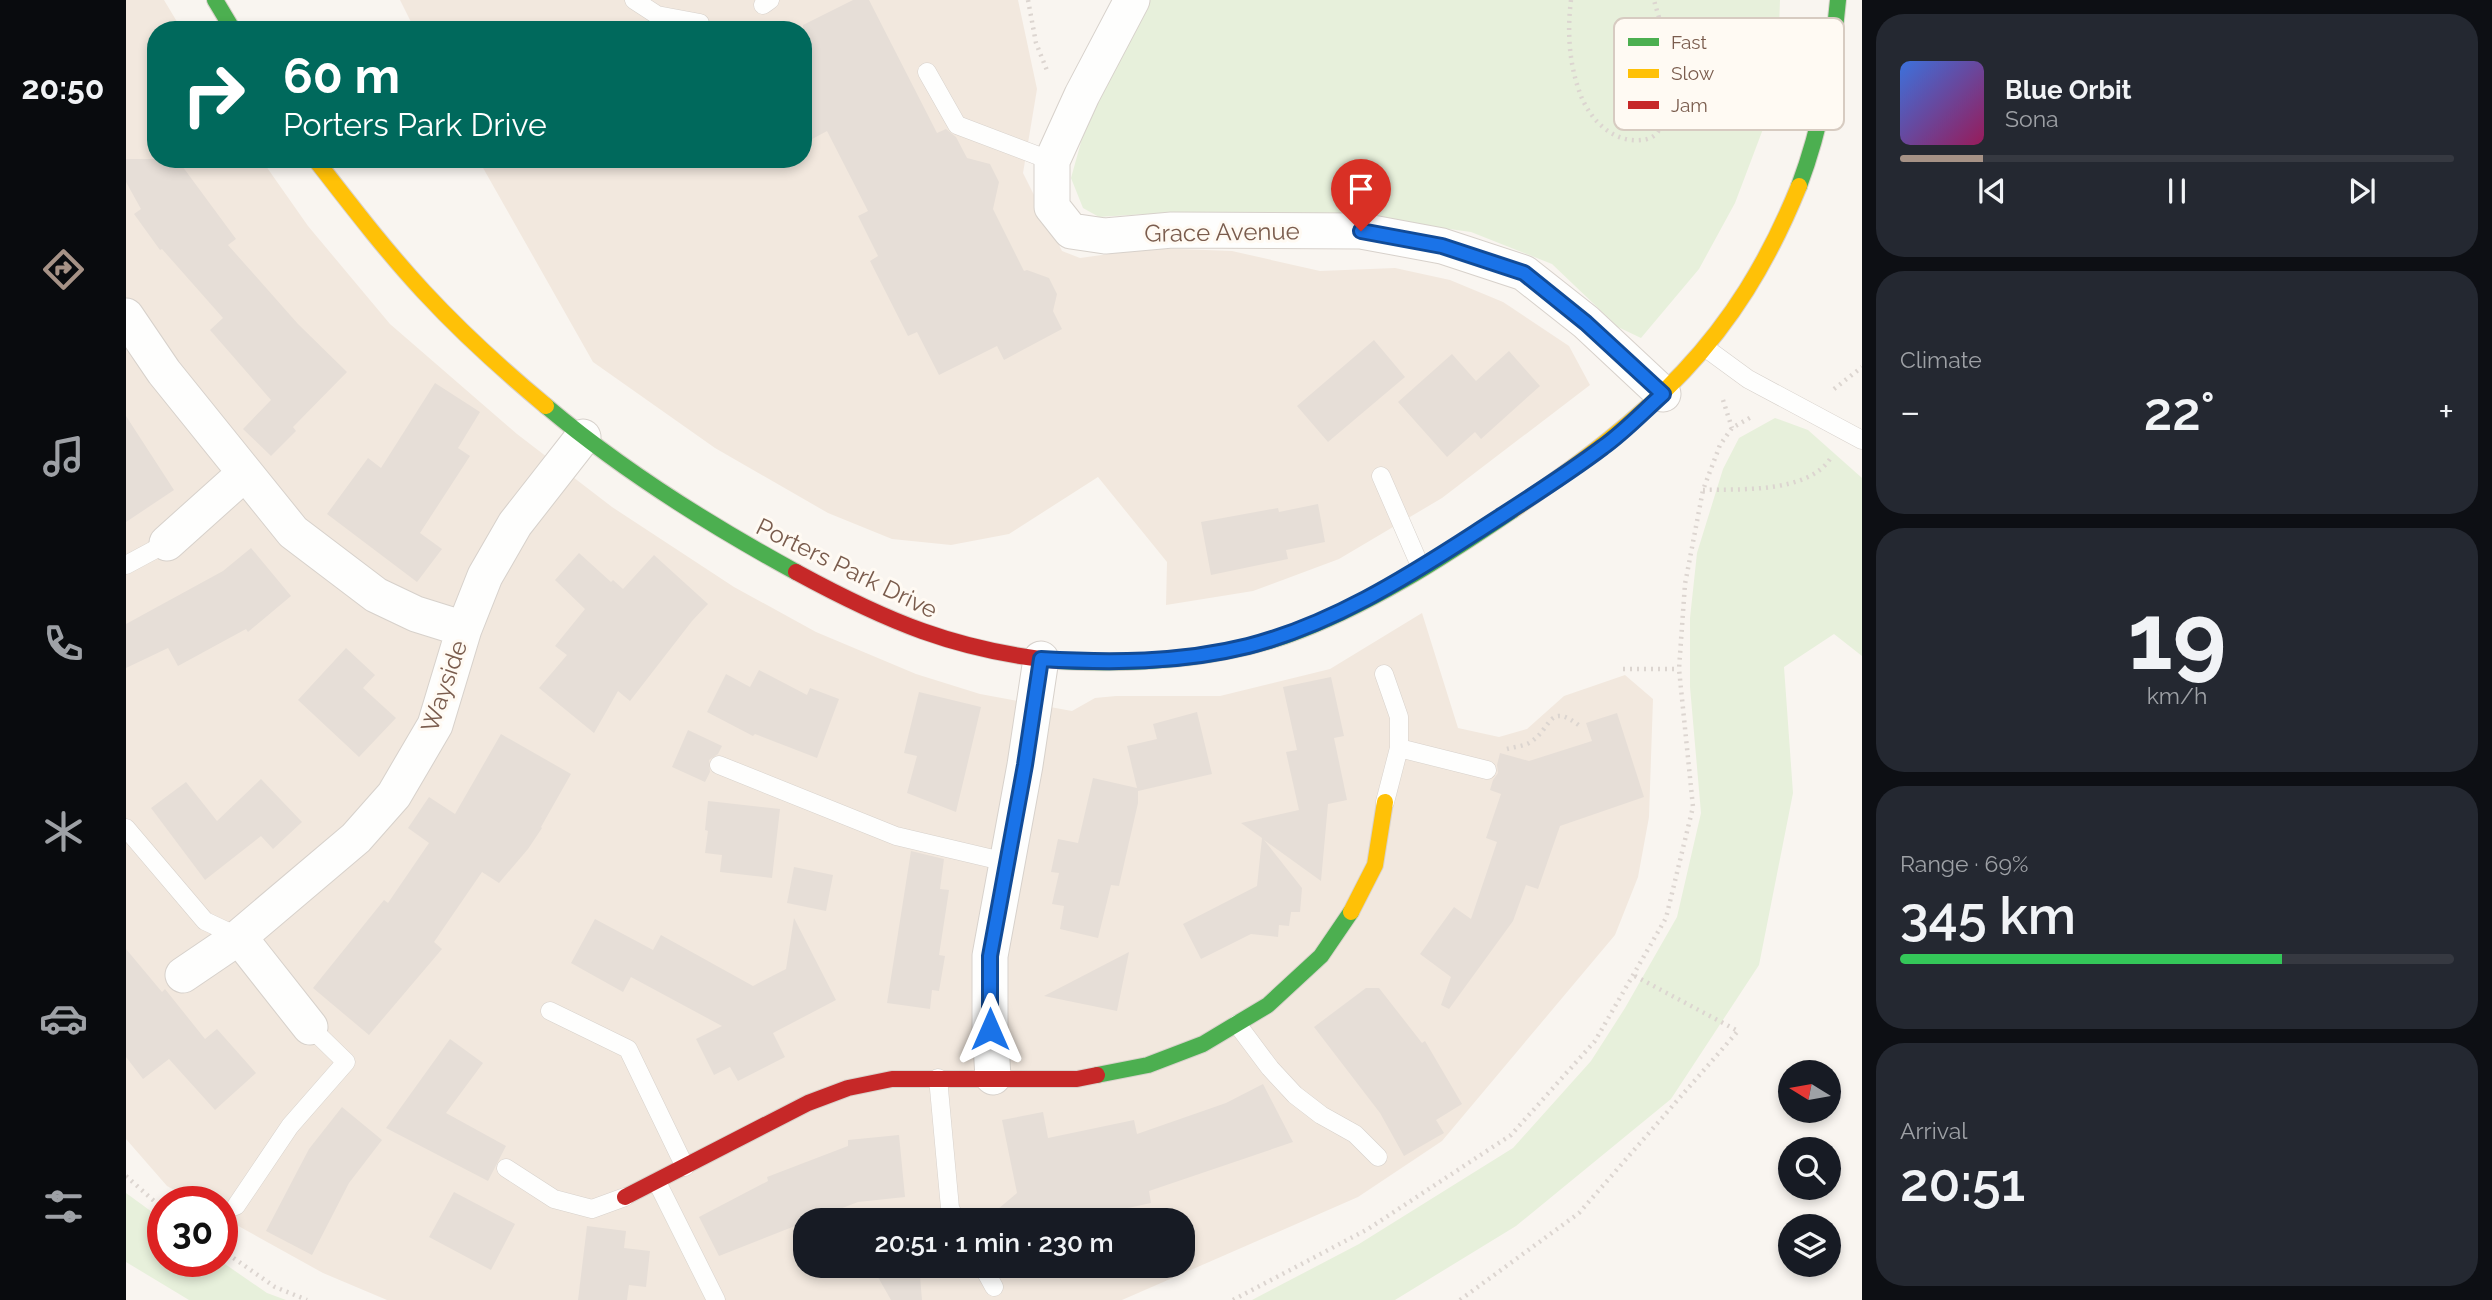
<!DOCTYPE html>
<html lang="en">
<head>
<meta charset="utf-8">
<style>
	:root { --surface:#171b24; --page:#242831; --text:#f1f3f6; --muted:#9ea1a6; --line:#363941; --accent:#a69286 }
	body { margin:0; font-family:Raleway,sans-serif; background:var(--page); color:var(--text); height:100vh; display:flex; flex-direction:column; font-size:26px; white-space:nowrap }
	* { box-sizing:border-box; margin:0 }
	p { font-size:23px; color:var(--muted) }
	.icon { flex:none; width:38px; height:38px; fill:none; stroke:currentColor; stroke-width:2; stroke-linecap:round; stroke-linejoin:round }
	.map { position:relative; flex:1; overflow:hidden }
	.sheet { display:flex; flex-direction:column; gap:14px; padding:14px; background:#0d0f14; width:630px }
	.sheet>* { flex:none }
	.banner { position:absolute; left:21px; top:21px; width:665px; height:147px; border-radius:28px; box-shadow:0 4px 10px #0003; background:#00695c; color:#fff; overflow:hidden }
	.needle { width:46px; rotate:281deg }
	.fabs { position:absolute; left:1652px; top:1060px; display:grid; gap:14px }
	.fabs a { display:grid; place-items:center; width:63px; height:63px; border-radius:50%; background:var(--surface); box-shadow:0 4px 10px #0003; font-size:35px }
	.speed { position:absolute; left:21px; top:1186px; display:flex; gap:14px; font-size:35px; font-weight:700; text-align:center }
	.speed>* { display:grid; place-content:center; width:91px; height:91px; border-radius:50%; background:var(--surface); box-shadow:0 4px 10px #0003; line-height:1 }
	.speed .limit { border:10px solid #d22; background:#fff; color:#111 }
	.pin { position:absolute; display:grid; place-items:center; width:60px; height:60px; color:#fff; margin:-72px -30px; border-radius:50% 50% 50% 0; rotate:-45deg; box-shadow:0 0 7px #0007 }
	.pin .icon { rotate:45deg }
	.me { position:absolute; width:77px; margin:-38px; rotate:0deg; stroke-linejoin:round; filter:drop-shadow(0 0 5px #0008) }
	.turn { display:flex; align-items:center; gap:24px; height:147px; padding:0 21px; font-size:32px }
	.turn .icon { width:91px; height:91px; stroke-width:2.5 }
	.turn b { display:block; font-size:49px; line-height:60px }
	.big { font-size:52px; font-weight:600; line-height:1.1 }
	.sheet .widget { flex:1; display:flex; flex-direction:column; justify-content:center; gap:10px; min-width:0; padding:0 24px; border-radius:28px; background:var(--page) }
	.sheet .dial { align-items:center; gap:0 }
	.dial b { font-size:91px; line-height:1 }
	.song { display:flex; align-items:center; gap:21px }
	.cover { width:84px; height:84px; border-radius:10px; background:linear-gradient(135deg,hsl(220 70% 55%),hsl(330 70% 35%)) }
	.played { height:7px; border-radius:4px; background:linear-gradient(90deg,var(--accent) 15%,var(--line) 15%) }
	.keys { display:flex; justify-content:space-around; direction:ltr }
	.heat { display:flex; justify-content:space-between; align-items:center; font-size:38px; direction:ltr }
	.charge { height:10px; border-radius:5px; background:linear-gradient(90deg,#34c759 69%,var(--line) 0) }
	.trip { position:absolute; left:667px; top:1208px; width:402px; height:70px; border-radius:28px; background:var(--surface); box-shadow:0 4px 10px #0003; font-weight:600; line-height:70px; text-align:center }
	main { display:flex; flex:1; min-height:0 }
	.menu { display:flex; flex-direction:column; width:126px; justify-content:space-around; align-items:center; background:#090b0e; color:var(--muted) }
	.menu .icon { width:49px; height:49px }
	.menu .current { color:var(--accent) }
	.menu b { font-size:32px; color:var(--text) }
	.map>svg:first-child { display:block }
	.residential { fill:#f2e8de; fill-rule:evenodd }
	.green { fill:#e7f0db }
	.building { fill:#e6ded7 }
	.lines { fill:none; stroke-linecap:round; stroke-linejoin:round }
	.lane-casing { stroke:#d7d1cb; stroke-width:19 }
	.street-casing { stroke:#d7d1cb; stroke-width:37 }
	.fast-casing { stroke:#d9d2cb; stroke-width:18 }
	.slow-casing { stroke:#d9d2cb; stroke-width:18 }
	.jam-casing { stroke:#d9d2cb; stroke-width:18 }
	.path { stroke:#dcd5d0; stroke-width:4.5; stroke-dasharray:2 5; stroke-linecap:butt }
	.lane { stroke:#fefefd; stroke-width:18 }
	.street { stroke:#fefefd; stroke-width:35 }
	.fast { stroke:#4caf50; stroke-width:16 }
	.slow { stroke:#ffc107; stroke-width:16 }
	.jam { stroke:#c62828; stroke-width:16 }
	.route-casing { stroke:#114b97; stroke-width:18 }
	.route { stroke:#1a73e8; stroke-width:12 }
	.labels { text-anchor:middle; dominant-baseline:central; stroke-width:6; stroke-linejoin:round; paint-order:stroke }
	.street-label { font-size:24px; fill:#7a5c4d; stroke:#fffaf3 }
	.key { fill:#fffaf3; stroke:#d7cbc1; stroke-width:2 }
	.key-label { font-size:19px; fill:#7a5c4d }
</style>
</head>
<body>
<main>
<nav class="menu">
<b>20:50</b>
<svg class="icon current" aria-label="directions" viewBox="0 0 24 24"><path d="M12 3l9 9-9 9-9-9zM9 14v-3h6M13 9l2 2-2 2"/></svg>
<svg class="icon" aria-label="music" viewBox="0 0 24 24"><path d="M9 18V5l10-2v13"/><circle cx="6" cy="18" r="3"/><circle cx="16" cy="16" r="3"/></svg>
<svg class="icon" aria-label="phone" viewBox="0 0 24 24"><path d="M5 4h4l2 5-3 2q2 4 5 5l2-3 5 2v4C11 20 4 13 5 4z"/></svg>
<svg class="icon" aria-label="climate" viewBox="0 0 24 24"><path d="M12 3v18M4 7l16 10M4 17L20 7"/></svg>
<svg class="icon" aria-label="car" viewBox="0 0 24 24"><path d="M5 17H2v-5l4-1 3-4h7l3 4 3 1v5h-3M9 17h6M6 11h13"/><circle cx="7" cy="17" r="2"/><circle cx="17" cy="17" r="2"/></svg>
<svg class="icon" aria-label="filters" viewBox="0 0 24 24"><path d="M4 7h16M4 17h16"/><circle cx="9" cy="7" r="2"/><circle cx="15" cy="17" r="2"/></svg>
</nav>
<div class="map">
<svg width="1736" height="1300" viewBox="0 0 1736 1300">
	<rect width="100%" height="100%" fill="#f9f5f0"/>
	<!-- residential -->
	<path class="residential" d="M0,0H38L56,30H30V159H135L182,226L264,324L391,434L486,507L608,587L690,632L790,674L854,694L946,711L969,698L990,696H1094L1204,669L1296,613L1332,728L1373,737L1401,729L1438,696L1499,675L1527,699L1523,817L1512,877L1489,935L1316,1141L1232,1197L996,1300H261L197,1273L96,1217V1202H70L41,1186L0,1139ZM679,1220H1057V1265H679Z
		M274,0H892L911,89L897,173L936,251L954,258L1027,248L1106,251L1194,271L1269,268L1324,280L1377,302L1443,346L1464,385L1316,498L1213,559L1127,591L1040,605L1041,562L972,477L883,534L825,545L766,539L702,513L589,448L467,362L352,159H677V30H289Z"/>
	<!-- green -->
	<path class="green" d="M1021,0H1654L1652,56L1637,129L1609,203L1573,269L1515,338L1492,327L1426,264L1345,232L1258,220L1019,214L973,217L957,208L945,178L957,135L992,51Z
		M1649,418L1682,430L1736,478V656L1708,634L1658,667L1667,793L1633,965L1545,1099L1390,1226L1269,1300H1126L1233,1244L1387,1148L1465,1061L1499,1008L1551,917L1575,813L1564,687V618L1571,553L1597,469L1613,438Z
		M0,1193L37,1220V1262H96L141,1293L160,1300H63L0,1262Z"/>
	<!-- building -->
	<path class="building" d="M727,0H743L811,133L820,129L830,137L841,158L864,164L873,182L867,209L898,271L901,270L923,278L931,294L927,311L936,329L878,360L871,346L813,375L791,332L782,336L744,261L752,256L732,216L742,211L701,131L677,144V25Z
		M0,159H51L110,239L102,245L172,324L221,372L167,427L170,431L145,456L117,429L145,400L84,330L97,318L36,249L34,250L8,214L15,209L0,182Z
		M1248,340L1279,377L1202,442L1171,406Z
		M1383,351L1414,386L1355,439L1349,432L1321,457L1272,402L1326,354L1350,381Z
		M309,383L354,412L332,448L344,456L294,533L316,549L291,582L201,514L242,458L255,468Z
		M0,416L48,490L0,522Z
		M1192,504L1199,542L1160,550L1162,559L1085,575L1075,522L1152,508L1153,512Z
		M125,548L165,596L122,632L120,629L52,666L42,648L0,668V624L97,571Z
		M453,553L485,582L487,580L497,589L528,555L582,604L566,621L504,701L492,691L468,733L413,688L441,655L429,646L459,609L429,580Z
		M220,648L249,675L237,688L270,718L233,757L172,700Z
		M633,670L681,695L684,688L713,699L691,758L629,734L627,736L581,712L600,674L624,687Z
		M1205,677L1218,736L1208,738L1221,800L1202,804L1195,881L1138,840L1176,888L1174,912H1165L1163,926L1153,925L1152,937L1125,934L1075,959L1057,924L1131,886L1136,838L1115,823L1173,810L1160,752L1171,750L1157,687Z
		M793,692L855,707L830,812L781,793L791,756L778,753Z
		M1071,712L1086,774L1012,791V803L993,886L985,885L972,938L934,929L938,906L926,904L933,873L925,872L932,839L952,843L967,778L1011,788L1001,746L1031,739L1027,724Z
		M1491,713L1518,797L1434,826L1412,889L1400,885L1387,921L1323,1009L1315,1005L1325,977L1294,954L1328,907L1345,919L1371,842L1360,838L1375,794L1364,790L1367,780L1372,773L1371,765L1374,753L1403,761L1466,741L1460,723Z
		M562,730L596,746L592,754L583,760L584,772L579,782L546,767Z
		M375,734L445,774L415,827L416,828L402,849L373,883L356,872L308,942L316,949L243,1035L187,988L258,900L262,903L303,843L282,828L303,797L329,814Z
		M135,779L176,822L147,849L135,836L79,880L25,808L60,782L91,821Z
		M582,801L654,809L646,878L594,872L596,855L579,853L582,831L579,830Z
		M785,851L818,859L814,889L823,890L813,955L819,956L813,991L806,990L804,1009L761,1003Z
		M668,867L707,875L700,911L661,903Z
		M668,918L710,1000L647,1033L659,1057L612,1081L604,1067L588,1075L570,1039L596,1026L505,977L497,992L445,963L469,919L527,950L535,935L627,986L660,969Z
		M0,949L36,992L39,989L79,1039L91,1029L130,1073L89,1110L43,1059L17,1079L0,1057Z
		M1003,952L991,1011L918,996Z
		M1240,988H1253L1296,1043L1299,1041L1336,1104L1310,1120L1318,1133L1278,1156L1254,1113L1188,1027Z
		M324,1039L357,1063L320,1113L380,1146L362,1181L260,1128Z
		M1137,1084L1167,1142L1023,1191L1025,1203L946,1220H859L891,1193L876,1120L917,1112L922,1138L1008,1120L1011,1134L1100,1103Z
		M216,1107L256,1140L223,1183L186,1255L140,1231L183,1149Z
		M773,1135L779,1197L732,1202L685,1220H679V1222L593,1256L573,1217L642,1181L641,1177L722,1146V1140Z
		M328,1192L389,1224L365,1270L303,1237Z
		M461,1226L500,1231L498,1248L524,1251L520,1287L503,1285L501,1300H452Z
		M745,1265H793L796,1300H765Z"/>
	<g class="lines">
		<!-- lane casing -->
		<g class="lane-casing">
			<path id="lane" d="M508,0L531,15L574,23
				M637,5L644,0
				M801,72L831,125L926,161
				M1581,349L1622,379L1736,440
				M1255,476L1295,568
				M0,565L41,543
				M1258,674L1273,717V748L1259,802
				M1273,748L1361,770
				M593,765L770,836L880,862
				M0,828L79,921L113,937
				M424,1011L502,1049L559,1167
				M1111,1024L1144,1068L1169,1095L1195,1115L1229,1134L1252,1157
				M812,1078L824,1208L830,1220
				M380,1168L428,1199L466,1209L499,1197
				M531,1182L590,1300
				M110,1206L164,1126L220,1062L184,1027
				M856,1265L868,1287"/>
		</g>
		<!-- street casing -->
		<g class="street-casing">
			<path id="street" d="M1006,0L956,95L926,161V207L945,231L979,236L1046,230L1235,231L1316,246L1398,273L1460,322L1537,394
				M0,316L38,372L167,532L250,595L290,614L338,629
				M41,543L119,473
				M113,937L184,1027
				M57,975L113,937L230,838L268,795L309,725L338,629L359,576L389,524L457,437
				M867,1077L864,1029V956L899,765L915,659"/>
		</g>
		<!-- fast casing -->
		<g class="fast-casing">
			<path id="fast" d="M89,0L107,30
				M1673,186C1696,125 1706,64 1712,0
				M420,406C497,471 582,524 670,572
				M933,661C1009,665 1087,660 1159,636C1241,607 1316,558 1387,510
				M971,1075L1022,1065L1077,1044L1142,1005L1195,956L1225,912"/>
		</g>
		<!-- slow casing -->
		<g class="slow-casing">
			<path id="slow" d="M189,159C224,204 259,250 298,292C336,333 378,371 420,406
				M1387,510C1524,415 1609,344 1673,186
				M1225,912L1249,865L1259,802"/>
		</g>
		<!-- jam casing -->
		<g class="jam-casing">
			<path id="jam" d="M670,572C760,621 830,651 933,661
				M499,1197L682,1103L722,1088L766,1079H951L971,1075"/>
		</g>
		<!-- path -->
		<path class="path" d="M902,0L910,43L922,73
			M1445,0C1441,32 1443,65 1455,96C1465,121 1488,143 1515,140C1520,140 1526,138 1530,134C1537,127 1533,117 1537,109C1542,98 1545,99 1546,84C1547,55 1535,27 1528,0
			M1708,389L1736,367
			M1597,400L1606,428
			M1577,490C1615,489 1681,493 1704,459
			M1497,669H1553
			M1381,749C1388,747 1397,746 1403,743C1427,729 1421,700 1455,727
			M0,1176L37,1209
			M96,1250L149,1287L181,1300
			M1107,1300L1242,1229L1385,1135L1469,1041L1540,918L1567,807L1553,669L1559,584L1577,490L1594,445L1606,428L1627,416
			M1334,1300L1453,1213L1612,1031L1507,975"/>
		<!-- lane -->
		<use href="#lane" class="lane"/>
		<!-- street -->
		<use href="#street" class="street"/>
		<!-- fast -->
		<use href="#fast" class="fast"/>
		<!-- slow -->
		<use href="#slow" class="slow"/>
		<!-- jam -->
		<use href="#jam" class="jam"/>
	</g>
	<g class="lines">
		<!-- route casing -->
		<g class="route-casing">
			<path id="route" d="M864,1029V956L899,765L915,659C984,663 1054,663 1122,646C1204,625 1278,579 1349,533C1392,505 1436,478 1477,447C1498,432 1517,412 1537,394L1460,323L1398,273L1316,246L1235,231"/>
		</g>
		<!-- route -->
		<use href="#route" class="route"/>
	</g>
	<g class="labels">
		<!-- street labels -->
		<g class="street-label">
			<text transform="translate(1096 232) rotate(-1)">Grace Avenue</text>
			<text transform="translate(721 568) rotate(26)">Porters Park Drive</text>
			<text transform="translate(318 686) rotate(-71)">Wayside</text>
		</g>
	</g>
	<!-- legend -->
	<rect x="1488" y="18" width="230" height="112" rx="10" class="key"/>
	<rect x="1502" y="38" width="31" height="8" fill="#4caf50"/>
	<rect x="1502" y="69" width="31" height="9" fill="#ffc107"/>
	<rect x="1502" y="101" width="31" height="8" fill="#c62828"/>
	<g class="key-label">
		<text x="1545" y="49">Fast</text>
		<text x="1545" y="80">Slow</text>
		<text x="1545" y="112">Jam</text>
	</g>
</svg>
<div class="fabs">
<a><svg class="needle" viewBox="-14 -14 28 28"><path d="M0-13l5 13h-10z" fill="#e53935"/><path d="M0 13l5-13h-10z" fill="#9ea1a6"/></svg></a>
<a><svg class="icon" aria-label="search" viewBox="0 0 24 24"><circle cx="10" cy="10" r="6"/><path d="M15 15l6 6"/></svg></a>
<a><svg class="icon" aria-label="layers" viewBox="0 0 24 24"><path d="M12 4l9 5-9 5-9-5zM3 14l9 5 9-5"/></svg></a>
</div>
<div class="speed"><div class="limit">30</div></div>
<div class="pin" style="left:1235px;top:231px;background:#d93025"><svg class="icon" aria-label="arrive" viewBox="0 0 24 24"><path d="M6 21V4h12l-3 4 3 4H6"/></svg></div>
<svg class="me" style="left:864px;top:1029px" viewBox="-20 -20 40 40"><path d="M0-17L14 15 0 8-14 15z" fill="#1a73e8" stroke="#fff" stroke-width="4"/></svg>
<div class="trip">20:51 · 1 min · 230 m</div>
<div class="banner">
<div class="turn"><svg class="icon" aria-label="right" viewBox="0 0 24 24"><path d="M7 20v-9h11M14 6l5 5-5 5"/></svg><div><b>60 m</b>Porters Park Drive</div></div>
</div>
</div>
<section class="sheet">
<div class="widget">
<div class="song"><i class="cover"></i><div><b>Blue Orbit</b><p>Sona</p></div></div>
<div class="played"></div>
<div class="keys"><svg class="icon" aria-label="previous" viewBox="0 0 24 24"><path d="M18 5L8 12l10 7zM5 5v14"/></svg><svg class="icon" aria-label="pause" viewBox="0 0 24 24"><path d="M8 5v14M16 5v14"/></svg><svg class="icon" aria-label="next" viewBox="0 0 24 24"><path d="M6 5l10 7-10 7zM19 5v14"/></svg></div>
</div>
<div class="widget"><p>Climate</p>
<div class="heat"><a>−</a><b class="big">22°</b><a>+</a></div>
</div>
<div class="widget dial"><b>19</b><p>km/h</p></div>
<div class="widget"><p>Range · 69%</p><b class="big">345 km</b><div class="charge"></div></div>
<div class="widget"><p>Arrival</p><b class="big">20:51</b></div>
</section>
</main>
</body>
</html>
